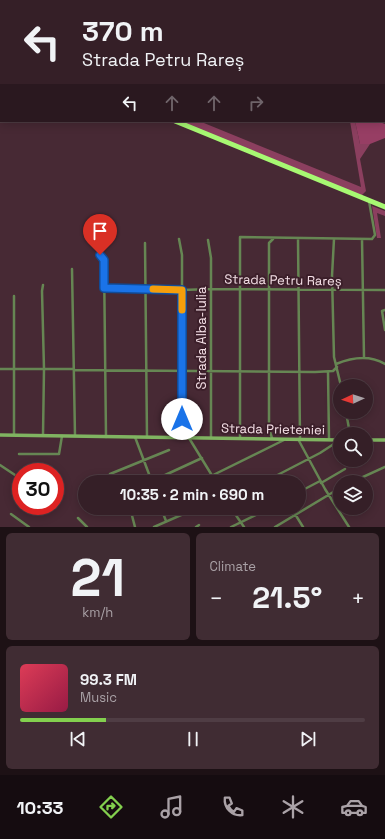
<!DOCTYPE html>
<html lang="en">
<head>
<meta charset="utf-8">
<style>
	:root { --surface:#351f27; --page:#402c33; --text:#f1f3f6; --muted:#aaa2a7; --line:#4f3d44; --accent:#83d04e }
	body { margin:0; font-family:"Space Grotesk",sans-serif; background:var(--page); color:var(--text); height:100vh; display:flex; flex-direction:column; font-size:15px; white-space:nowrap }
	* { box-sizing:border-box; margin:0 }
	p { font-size:13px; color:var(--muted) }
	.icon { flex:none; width:22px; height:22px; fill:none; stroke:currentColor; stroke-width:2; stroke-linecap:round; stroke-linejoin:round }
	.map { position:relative; height:527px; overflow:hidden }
	.drawer { display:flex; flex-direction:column; gap:6px; padding:6px; background:#1d1115; flex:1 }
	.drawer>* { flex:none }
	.guide { position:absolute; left:0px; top:0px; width:385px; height:122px; box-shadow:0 2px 10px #0003,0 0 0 1px var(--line); background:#351f27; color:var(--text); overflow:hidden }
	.needle { width:26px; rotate:267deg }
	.controls { position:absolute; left:333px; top:379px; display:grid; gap:8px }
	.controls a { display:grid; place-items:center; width:40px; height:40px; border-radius:50%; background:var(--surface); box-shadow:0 2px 10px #0003,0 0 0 1px var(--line); font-size:20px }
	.speed { position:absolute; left:12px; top:463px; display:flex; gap:8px; font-size:20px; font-weight:700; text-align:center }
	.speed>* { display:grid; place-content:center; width:52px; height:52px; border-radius:50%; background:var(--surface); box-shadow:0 2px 10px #0003,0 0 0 1px var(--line); line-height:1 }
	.speed .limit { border:6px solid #d22; background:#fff; color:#111 }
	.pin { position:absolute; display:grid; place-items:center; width:34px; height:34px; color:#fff; margin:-41px -17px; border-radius:50% 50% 50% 0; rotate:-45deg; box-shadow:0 0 4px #0007 }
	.pin .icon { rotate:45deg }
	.me { position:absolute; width:44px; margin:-22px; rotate:0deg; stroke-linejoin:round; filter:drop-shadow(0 0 3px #0008) }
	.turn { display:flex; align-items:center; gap:14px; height:84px; padding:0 16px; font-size:18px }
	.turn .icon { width:52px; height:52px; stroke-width:2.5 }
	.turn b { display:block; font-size:28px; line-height:34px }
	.lanes { display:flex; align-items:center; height:38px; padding:0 16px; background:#0003; justify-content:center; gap:20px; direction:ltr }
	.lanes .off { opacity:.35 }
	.big { font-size:30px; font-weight:700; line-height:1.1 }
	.drawer .tile { flex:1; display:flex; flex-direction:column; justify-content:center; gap:6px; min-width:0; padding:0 14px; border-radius:6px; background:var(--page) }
	.drawer .dial { align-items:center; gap:0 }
	.dial b { font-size:52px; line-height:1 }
	.song { display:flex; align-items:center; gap:12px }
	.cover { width:48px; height:48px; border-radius:6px; background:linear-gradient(135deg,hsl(350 70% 55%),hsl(340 70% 35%)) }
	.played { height:4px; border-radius:2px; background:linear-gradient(90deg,var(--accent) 25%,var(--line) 25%) }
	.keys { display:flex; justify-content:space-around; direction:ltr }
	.heat { display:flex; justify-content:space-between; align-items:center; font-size:22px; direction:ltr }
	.drawer .tiles { flex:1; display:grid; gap:6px; grid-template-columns:1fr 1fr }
	.tile:last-child { grid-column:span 2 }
	.trip { position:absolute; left:78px; top:475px; width:228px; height:40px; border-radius:20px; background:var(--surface); box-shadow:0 2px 10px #0003,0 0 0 1px var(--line); font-weight:700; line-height:40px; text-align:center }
	.tabs { display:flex; height:64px; justify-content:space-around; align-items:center; background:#150c10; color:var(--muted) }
	.tabs .icon { width:28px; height:28px }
	.tabs .active { color:var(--accent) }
	.tabs b { font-size:18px; color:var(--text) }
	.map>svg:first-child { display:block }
	.green { fill:#8b3f5f }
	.forest { fill:#973e64 }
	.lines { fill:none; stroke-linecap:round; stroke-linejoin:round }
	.stream { stroke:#535849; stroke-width:1 }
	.street { stroke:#668653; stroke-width:2.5 }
	.secondary { stroke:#80b461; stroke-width:3.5 }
	.highway { stroke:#a7f872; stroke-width:5 }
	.route-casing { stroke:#114b97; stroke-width:10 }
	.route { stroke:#1a73e8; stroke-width:7 }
	.slow { stroke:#f59e0b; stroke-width:7 }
	.labels { text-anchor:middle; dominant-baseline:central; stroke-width:4; stroke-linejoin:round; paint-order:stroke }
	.street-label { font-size:13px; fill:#f5e0e7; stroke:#3c1f2a }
</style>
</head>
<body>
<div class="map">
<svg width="385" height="527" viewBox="0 0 385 527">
	<rect width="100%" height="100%" fill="#472934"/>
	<!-- green -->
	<path class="green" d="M179,121H199L361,187L350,121H355L360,144H370L360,159L366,191L361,196Z
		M372,206L385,211V216L377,213L381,238H377Z"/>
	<!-- forest -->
	<path class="forest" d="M355,121H377L385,124V138L370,144H360Z"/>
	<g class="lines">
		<!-- stream -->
		<path class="stream" d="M77,0L79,1"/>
		<!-- street -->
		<path class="street" d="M298,238L300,439
			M179,239L182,255V437
			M334,239L332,276L334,357L341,386
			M362,239L364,357
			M208,240L211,258V437
			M145,243L147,437
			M98,255H102L104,260L106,437
			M72,269L75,436
			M104,288L182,290
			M182,290L211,289L385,290
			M385,310L382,311L385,330
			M336,364C353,357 370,355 385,364
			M0,369H74
			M74,370L315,372L333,371L337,367
			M328,372L329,439
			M346,412L350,434
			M14,435V296
			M43,435L44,369L42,291L43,285
			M135,437L152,482
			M189,438L216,482
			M240,438V237L372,239L375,235L369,201
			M272,438L269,429V243L273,239
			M298,439L325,489L349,527
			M19,454H59L62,436
			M0,465L21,479
			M110,474L169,450
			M150,482L202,458
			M199,482L284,440
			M264,482L320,453L340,440
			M352,482L385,467
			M321,483L345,469
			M299,492L320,481
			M130,508L135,527
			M161,508L166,521
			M231,508L244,527
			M11,514L29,527
			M295,514L303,527
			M132,515L146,508
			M78,518L87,527
			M154,527L197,508
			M196,527L199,525
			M231,527L270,508
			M275,527L340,488"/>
		<!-- secondary -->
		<path class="secondary" d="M0,435L340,440
			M366,440H385"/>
		<!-- highway -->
		<path class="highway" d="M0,49H1
			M175,121L385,207"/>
	</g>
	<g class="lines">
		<!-- route casing -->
		<g class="route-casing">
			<path id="route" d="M100,255L104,260V288L182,290V419"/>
		</g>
		<!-- route -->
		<use href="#route" class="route"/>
		<!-- slow -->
		<path class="slow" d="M153,289L182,290V310"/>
	</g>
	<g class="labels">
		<!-- street labels -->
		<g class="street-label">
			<text transform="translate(283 280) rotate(1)">Strada Petru Rareș</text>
			<text transform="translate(201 338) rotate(-90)">Strada Alba-Iulia</text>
			<text transform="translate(273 429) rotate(1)">Strada Prieteniei</text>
		</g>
	</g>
</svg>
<div class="controls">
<a><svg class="needle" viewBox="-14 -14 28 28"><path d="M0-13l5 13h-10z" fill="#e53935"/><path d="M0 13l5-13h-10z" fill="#aaa2a7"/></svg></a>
<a><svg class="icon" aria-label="search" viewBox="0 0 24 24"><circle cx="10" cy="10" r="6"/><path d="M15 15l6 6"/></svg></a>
<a><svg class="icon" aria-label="layers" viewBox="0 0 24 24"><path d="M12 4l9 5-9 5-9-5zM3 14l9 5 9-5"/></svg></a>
</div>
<div class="speed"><div class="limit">30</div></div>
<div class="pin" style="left:100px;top:255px;background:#d93025"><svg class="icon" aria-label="arrive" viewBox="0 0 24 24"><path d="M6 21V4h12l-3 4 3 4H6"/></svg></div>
<svg class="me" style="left:182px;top:419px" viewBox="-20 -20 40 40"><circle r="19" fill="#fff"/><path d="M0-13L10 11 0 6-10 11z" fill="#1a73e8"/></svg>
<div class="trip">10:35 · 2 min · 690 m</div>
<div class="guide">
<div class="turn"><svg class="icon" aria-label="left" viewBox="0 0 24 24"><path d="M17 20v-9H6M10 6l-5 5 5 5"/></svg><div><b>370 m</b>Strada Petru Rareș</div></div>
<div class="lanes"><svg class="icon" aria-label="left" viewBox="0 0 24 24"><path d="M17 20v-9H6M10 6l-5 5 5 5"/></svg><svg class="icon off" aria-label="ahead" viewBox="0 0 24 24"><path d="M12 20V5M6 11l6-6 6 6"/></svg><svg class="icon off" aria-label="ahead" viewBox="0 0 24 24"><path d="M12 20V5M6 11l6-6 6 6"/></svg><svg class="icon off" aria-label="right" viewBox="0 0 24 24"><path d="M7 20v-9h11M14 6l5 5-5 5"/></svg></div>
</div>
</div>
<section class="drawer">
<div class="tiles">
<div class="tile dial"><b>21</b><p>km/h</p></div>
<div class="tile"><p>Climate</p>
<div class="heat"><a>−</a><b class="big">21.5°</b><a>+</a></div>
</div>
<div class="tile">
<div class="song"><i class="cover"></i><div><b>99.3 FM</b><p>Music</p></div></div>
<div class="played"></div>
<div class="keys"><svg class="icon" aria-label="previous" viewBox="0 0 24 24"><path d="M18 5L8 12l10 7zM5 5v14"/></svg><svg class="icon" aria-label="pause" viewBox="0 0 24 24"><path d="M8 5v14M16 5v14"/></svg><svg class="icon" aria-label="next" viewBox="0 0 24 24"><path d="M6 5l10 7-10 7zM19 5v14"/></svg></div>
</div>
</div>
</section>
<nav class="tabs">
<b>10:33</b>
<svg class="icon active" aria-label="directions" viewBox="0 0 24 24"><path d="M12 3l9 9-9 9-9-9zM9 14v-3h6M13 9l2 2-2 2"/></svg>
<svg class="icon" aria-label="music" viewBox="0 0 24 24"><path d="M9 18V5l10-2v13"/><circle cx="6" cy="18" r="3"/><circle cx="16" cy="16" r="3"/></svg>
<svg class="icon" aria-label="phone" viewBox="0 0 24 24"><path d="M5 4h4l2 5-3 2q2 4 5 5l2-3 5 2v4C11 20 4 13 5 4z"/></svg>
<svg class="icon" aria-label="climate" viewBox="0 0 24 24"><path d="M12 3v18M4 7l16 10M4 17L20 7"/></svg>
<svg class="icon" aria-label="car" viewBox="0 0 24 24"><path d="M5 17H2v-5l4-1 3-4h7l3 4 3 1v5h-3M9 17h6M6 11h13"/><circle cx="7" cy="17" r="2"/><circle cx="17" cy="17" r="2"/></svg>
</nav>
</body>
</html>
